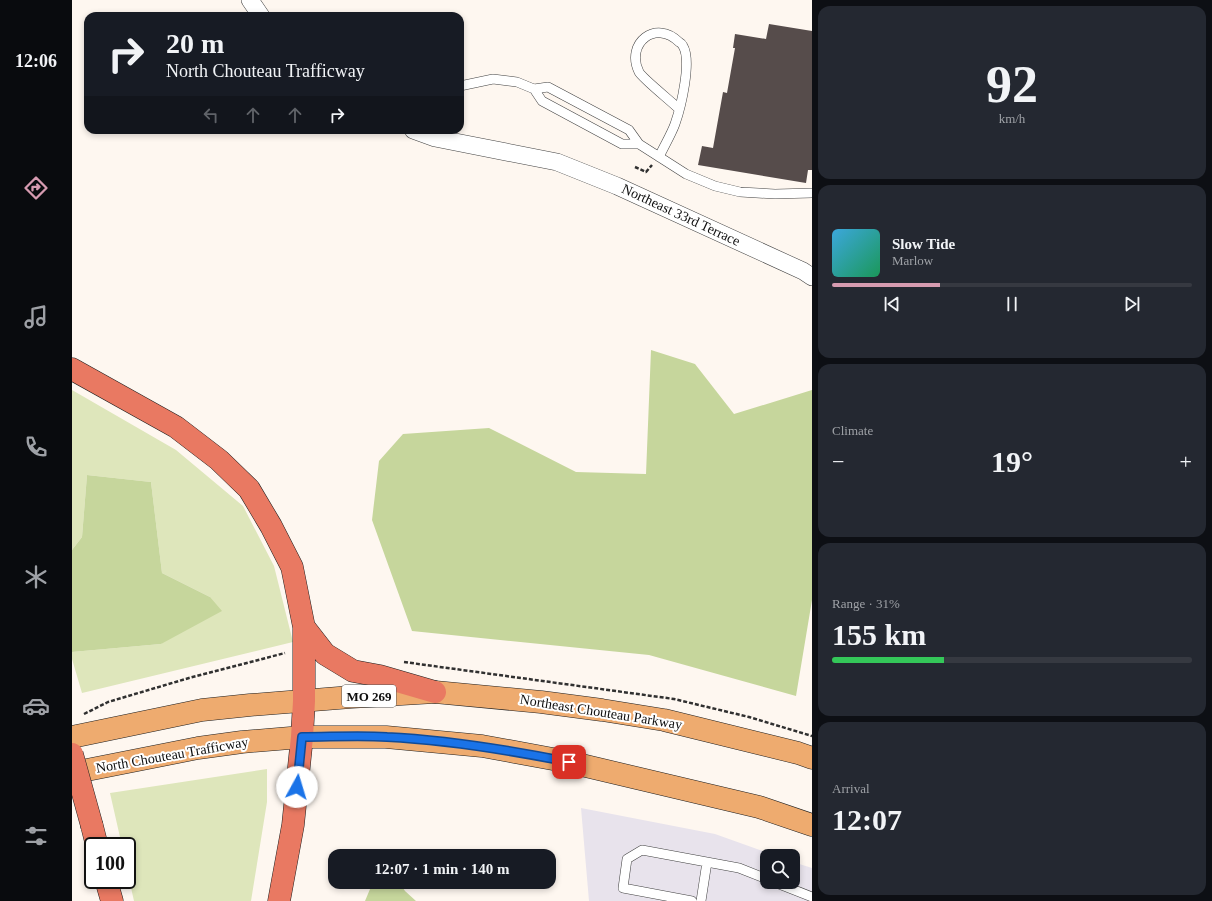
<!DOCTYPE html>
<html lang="en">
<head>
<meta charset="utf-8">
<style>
	:root { --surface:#171b24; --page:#242831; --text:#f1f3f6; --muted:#9ea1a6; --line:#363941; --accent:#d69bb0 }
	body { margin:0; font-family:"Times New Roman",serif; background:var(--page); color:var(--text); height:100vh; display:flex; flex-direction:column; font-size:15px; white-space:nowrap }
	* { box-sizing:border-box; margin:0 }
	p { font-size:13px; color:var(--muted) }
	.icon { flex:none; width:22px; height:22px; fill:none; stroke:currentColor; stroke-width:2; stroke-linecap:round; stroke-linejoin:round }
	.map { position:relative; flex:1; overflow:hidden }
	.panel { display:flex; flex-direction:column; gap:6px; padding:6px; background:#0d0f14; width:400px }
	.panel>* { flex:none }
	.banner { position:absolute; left:12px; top:12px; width:380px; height:122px; border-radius:12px; box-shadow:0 2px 6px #0003; background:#171b24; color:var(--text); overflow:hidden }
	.buttons { position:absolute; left:688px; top:849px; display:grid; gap:8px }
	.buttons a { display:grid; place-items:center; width:40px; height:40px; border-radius:8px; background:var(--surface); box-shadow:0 2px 6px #0003; font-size:20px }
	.speed { position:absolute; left:12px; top:837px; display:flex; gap:8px; font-size:20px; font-weight:700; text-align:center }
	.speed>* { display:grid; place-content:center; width:52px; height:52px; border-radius:50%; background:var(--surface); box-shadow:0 2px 6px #0003; line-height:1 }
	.speed .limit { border:2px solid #111; border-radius:6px; background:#fff; color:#111 }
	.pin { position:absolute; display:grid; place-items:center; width:34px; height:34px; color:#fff; margin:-17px; border-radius:8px; box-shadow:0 2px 6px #0006 }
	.me { position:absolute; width:44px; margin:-22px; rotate:6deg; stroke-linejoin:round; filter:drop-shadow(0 0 3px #0008) }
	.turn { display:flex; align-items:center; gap:14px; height:84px; padding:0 16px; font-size:18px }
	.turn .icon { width:52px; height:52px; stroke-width:2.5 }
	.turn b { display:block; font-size:28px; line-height:34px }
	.lanes { display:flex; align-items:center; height:38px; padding:0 16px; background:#0003; justify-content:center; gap:20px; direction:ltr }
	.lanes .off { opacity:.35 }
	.big { font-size:30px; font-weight:800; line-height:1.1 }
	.panel .widget { flex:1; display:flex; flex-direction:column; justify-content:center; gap:6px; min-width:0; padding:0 14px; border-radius:12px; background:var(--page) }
	.panel .dial { align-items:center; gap:0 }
	.dial b { font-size:52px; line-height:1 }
	.song { display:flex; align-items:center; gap:12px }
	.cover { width:48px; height:48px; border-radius:6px; background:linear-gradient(135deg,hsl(200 70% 55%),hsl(150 70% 35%)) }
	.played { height:4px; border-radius:2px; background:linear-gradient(90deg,var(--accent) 30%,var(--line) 30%) }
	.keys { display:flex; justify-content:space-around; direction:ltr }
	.heat { display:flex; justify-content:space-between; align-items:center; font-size:22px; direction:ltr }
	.charge { height:6px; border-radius:3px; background:linear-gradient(90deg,#34c759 31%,var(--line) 0) }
	.trip { position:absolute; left:256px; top:849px; width:228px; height:40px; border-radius:12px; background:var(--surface); box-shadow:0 2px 6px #0003; font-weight:800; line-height:40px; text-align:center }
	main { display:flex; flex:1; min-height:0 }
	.tab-bar { display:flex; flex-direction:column; width:72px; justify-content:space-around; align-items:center; background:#090b0e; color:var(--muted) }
	.tab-bar .icon { width:28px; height:28px }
	.tab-bar .active { color:var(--accent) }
	.tab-bar b { font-size:18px; color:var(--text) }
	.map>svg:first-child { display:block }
	.industrial { fill:#e8e3ec }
	.green { fill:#dee6bb }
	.forest { fill:#c6d69c }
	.building { fill:#564c4b }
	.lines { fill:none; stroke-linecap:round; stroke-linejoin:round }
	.lane-casing { stroke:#414141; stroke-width:10 }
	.street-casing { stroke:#414141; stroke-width:18 }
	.primary-casing { stroke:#1f1f1f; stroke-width:23 }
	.highway-casing { stroke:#1f1f1f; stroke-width:23 }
	.path { stroke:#303030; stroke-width:2.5; stroke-dasharray:4 2; stroke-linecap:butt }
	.lane { stroke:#fff; stroke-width:9 }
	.street { stroke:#fff; stroke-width:17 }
	.primary { stroke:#eeab6f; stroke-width:22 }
	.highway { stroke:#e97962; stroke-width:22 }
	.highway-bridge-casing { stroke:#1f1f1f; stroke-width:23; stroke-linecap:butt }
	.highway-bridge { stroke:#e97962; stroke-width:22 }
	.route-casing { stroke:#114b97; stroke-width:10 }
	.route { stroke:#1a73e8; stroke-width:7 }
	.labels { text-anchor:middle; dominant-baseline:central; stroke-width:4; stroke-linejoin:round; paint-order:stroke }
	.shield { fill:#fff; stroke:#565656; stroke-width:1 }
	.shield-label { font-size:13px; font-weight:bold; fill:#0e0e0e }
	.street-label { font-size:14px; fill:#0e0e0e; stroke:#fff }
</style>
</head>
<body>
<main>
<nav class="tab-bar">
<b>12:06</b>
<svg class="icon active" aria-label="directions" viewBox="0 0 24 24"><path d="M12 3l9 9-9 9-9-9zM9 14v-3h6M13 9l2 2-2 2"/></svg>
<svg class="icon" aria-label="music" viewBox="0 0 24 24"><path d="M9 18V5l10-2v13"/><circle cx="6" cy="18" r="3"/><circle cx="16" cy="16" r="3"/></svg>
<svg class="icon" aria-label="phone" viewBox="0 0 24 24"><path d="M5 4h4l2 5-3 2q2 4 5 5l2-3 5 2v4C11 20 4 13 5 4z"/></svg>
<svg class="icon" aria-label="climate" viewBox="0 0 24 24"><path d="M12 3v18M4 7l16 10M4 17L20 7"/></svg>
<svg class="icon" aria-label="car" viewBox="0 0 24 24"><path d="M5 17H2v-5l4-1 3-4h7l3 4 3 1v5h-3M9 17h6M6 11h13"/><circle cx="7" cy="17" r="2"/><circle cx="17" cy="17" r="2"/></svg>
<svg class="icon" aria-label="filters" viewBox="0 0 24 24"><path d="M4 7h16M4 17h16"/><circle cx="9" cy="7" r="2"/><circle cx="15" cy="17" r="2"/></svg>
</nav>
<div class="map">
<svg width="740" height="901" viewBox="0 0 740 901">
	<rect width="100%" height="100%" fill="#fef7f0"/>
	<!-- industrial -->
	<path class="industrial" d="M509,808L643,834L705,856H695V882H721V862L740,868V901H517Z"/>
	<!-- green -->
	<path class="green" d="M0,390L104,450L171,506L202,566L221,642L10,693L0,659V652L89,644L138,597L90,573L79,482L15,475L10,537L0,550Z
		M195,769V802L179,901H62L55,870V846H50L38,793Z"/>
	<!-- forest -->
	<path class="forest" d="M579,350L623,364L662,414L740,390V600L724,696L577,655L340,631L300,520L307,461L331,434L417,428L504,472L574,474Z
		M15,475L79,482L90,573L138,597L150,611L89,644L0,652V550L10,537Z
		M301,882H327L333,891L344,901H293Z"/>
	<!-- building -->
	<path class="building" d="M697,24L740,31V170H736L734,183L626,165L630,146L641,148L651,92L655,93L663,48H661L663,34L694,39Z"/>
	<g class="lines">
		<!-- lane casing -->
		<g class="lane-casing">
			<path id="lane" d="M388,86L421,79L445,82L462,89L476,87L557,130L567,144L614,174L643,186L668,192L703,194L740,193
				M462,89L470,101L550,144H567
				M587,157C592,146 599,135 603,124C609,107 620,61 611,46C610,44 609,43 607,42C584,19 553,43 567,72C570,78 600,102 607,109
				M702,882L740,897
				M620,901L551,888L555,859L570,850L667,868L695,879
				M629,901L635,862"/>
		</g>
		<!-- street casing -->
		<g class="street-casing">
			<path id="street" d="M178,0L189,16
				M341,130L363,138L485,162L545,186L731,271L740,277"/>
		</g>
		<!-- primary casing -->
		<g class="primary-casing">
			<path id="primary" d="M0,737L130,710L178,705L279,697L363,692L469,702L530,710L592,720L726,753L740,758
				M0,773L126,748L170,742L230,737H314L410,746L497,762L687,807L740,825"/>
		</g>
		<!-- highway casing -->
		<g class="highway-casing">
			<path id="highway" d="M0,369L104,427L147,460L177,489L199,526L220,567L232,627V701L230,737L221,825L207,901
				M232,627L253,654L281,671L308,676L363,692
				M20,826L25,846
				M34,880L40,901"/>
		</g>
		<!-- path -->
		<path class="path" d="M563,167L574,172L580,165
			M332,662L602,699L677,717L740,736
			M12,714L36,702L117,678L213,653"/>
		<!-- lane -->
		<use href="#lane" class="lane"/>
		<!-- street -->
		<use href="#street" class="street"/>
		<!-- primary -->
		<use href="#primary" class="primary"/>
		<!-- highway -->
		<use href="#highway" class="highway"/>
		<!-- highway-bridge casing -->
		<g class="highway-bridge-casing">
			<path id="highway-bridge" d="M0,754L20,826"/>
		</g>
		<!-- highway-bridge -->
		<use href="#highway-bridge" class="highway-bridge"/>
	</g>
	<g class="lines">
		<!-- route casing -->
		<g class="route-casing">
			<path id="route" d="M225,787L230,737C258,737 287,735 315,737C376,740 437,750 497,762"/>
		</g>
		<!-- route -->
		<use href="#route" class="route"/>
	</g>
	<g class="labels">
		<!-- shield labels -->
		<rect class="shield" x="270" y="685" width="54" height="22" rx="3"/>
		<g class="shield-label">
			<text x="297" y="696">MO 269</text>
		</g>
		<!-- street labels -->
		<g class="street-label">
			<text transform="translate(609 215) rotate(25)">Northeast 33rd Terrace</text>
			<text transform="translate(529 712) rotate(9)">Northeast Chouteau Parkway</text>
			<text transform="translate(100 755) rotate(-10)">North Chouteau Trafficway</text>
		</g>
	</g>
</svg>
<div class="buttons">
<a><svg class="icon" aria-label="search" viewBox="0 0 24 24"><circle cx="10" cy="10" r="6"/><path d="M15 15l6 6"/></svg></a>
</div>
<div class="speed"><div class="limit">100</div></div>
<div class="pin" style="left:497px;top:762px;background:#d93025"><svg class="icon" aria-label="arrive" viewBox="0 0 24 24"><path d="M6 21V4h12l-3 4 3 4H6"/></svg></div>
<svg class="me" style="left:225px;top:787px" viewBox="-20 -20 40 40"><circle r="19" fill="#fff"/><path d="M0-13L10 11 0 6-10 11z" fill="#1a73e8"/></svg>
<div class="trip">12:07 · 1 min · 140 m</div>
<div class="banner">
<div class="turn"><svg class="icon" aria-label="right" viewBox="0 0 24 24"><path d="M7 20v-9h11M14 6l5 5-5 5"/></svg><div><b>20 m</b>North Chouteau Trafficway</div></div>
<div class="lanes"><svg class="icon off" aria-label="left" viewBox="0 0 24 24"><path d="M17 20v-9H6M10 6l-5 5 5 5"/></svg><svg class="icon off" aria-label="ahead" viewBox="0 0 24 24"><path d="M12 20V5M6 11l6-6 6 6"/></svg><svg class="icon off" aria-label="ahead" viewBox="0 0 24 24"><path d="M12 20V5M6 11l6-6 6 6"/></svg><svg class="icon" aria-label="right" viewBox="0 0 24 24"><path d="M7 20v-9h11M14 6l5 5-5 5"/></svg></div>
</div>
</div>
<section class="panel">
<div class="widget dial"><b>92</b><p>km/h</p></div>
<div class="widget">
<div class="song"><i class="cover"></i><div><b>Slow Tide</b><p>Marlow</p></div></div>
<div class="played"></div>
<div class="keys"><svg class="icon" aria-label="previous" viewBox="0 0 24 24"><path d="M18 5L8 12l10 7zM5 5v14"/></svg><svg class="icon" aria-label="pause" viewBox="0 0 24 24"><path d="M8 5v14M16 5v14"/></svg><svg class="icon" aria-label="next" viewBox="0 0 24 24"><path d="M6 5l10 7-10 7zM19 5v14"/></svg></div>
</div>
<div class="widget"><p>Climate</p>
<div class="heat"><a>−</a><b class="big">19°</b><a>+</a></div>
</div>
<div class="widget"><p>Range · 31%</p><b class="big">155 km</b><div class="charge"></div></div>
<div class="widget"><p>Arrival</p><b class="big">12:07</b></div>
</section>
</main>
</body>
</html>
